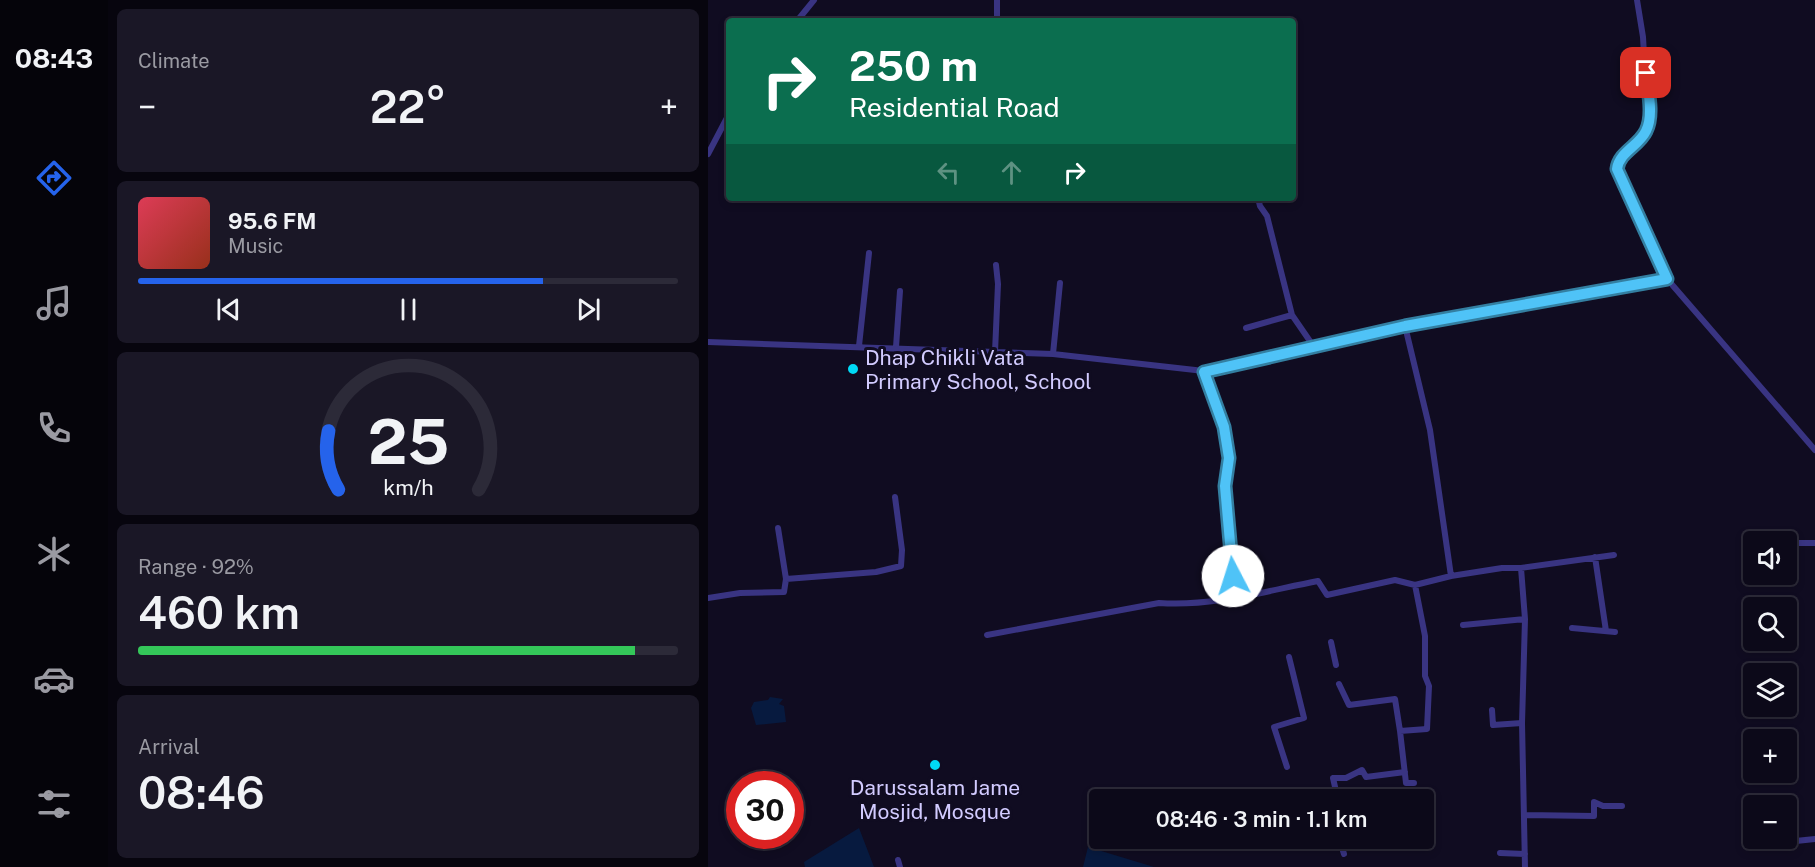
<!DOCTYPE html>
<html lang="en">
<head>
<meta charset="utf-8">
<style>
	:root { --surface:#0c0919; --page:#1a1726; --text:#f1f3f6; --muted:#9a9aa2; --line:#2c2a38; --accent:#2563eb }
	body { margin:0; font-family:"Public Sans",sans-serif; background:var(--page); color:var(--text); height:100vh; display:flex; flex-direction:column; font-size:22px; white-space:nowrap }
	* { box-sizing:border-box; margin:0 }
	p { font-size:20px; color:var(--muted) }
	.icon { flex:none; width:33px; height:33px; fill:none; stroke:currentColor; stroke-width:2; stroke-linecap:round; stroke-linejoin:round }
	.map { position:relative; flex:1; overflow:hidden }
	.panel { display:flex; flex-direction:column; gap:9px; padding:9px; background:#07050e; width:600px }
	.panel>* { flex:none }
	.guide { position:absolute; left:18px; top:18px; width:570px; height:183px; border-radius:6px; box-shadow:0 3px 9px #0003,0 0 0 2px var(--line); background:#0b6e4f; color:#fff; overflow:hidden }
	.fabs { position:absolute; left:1035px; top:531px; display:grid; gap:12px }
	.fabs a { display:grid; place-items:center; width:54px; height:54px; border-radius:6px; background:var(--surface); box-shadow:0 3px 9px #0003,0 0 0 2px var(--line); font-size:30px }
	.speed { position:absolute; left:18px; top:771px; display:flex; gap:12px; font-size:30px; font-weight:700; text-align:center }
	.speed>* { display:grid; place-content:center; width:78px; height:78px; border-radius:50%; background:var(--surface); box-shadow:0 3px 9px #0003,0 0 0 2px var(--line); line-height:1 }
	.speed .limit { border:9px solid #d22; background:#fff; color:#111 }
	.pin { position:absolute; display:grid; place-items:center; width:51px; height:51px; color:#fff; margin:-26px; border-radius:12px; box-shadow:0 3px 9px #0006 }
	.me { position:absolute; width:66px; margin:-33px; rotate:355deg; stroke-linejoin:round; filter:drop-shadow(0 0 4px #0008) }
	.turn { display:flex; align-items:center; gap:21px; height:126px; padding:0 24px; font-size:27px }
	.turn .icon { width:78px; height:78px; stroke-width:2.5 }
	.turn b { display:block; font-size:42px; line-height:51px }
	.lanes { display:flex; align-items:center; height:57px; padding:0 24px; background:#0003; justify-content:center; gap:30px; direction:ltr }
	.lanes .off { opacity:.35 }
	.big { font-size:45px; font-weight:600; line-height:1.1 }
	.panel .tile { flex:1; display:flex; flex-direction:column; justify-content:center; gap:9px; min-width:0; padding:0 21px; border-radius:9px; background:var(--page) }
	.panel .dial { align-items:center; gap:0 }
	.dial svg { height:156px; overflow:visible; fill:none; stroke:var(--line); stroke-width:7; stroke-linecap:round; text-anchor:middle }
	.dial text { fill:var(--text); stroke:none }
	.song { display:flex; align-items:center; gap:18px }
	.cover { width:72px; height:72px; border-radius:9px; background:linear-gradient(135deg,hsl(350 70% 55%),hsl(10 70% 35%)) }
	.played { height:6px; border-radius:3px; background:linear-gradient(90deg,var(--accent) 75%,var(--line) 75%) }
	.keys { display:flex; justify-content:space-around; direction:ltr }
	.heat { display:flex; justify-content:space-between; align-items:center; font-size:33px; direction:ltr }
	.charge { height:9px; border-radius:4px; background:linear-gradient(90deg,#34c759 92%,var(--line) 0) }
	.trip { position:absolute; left:381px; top:789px; width:345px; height:60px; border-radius:6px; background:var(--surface); box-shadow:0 3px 9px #0003,0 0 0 2px var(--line); font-weight:600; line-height:60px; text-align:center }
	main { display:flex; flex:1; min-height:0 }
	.dock { display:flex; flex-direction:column; width:108px; justify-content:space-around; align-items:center; background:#05040a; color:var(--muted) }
	.dock .icon { width:42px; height:42px }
	.dock .active { color:var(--accent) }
	.dock b { font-size:27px; color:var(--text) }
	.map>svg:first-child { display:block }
	.water { fill:#071a3f }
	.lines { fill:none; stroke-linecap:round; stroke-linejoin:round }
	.street { stroke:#393482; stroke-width:6 }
	.route-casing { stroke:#337fa1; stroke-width:15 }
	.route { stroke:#4fc3f7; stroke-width:10 }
	.poi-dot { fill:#00d9f6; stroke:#100c21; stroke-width:2 }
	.labels { text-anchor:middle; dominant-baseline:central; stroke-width:6; stroke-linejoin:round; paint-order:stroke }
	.poi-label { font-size:21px; fill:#d2cbff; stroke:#100c21; text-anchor:start }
</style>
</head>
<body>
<main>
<nav class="dock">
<b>08:43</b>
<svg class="icon active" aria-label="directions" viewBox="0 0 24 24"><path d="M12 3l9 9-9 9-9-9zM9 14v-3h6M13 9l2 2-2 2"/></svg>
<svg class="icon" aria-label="music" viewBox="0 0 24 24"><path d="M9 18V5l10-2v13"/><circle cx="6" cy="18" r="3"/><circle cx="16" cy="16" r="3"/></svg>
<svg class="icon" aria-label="phone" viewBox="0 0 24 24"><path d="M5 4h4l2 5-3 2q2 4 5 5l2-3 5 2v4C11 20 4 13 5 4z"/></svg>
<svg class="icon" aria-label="climate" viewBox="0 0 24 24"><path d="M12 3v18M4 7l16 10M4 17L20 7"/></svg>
<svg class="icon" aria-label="car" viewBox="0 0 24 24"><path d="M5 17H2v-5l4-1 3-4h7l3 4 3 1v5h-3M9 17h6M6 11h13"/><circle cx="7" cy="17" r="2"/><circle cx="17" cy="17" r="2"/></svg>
<svg class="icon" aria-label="filters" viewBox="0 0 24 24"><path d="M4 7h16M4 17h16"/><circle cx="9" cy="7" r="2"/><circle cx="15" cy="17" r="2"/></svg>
</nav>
<section class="panel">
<div class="tile"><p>Climate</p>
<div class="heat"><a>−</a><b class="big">22°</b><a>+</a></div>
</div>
<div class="tile">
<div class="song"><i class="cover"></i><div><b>95.6 FM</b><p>Music</p></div></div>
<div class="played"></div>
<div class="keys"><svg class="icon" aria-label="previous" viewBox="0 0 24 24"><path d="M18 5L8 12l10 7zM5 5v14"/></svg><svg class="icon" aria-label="pause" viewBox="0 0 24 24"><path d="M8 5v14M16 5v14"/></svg><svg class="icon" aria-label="next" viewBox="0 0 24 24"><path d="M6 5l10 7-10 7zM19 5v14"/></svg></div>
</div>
<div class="tile dial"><svg viewBox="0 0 100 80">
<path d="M14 69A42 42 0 1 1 86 69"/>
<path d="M14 69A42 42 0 0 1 9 39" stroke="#2563eb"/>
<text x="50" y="56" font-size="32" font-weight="700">25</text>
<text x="50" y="72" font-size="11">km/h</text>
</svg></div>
<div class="tile"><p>Range · 92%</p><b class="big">460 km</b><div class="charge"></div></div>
<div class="tile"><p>Arrival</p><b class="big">08:46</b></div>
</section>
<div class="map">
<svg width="1107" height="867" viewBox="0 0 1107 867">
	<rect width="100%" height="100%" fill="#100c21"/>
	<!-- water -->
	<path class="water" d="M62,697L75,699L71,704L76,706L78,722L48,725L43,708L46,702L60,700Z
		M151,828L166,867H97L96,862Z
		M380,847L446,867H375Z"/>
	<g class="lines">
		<!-- street -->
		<path class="street" d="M929,0L935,37L940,125L938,134L910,161V174L960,280L1107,450
			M89,21L106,0
			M289,21V0
			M0,154L21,114
			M550,198L552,206L559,216L584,315L606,347
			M697,326L722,430L743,576L794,568H813L817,619L814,723L817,867
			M538,328L584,315
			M0,342L345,354L496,371L697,326L959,279
			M151,346L161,253
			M188,347L192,291
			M287,352L290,284L288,265
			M345,354L352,283
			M496,371L516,427L521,458L517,486L527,598
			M1078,543H1107
			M887,557L898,631
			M813,568L906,555
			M78,579L168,572L193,566L194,550L187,497
			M0,598L32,593L76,592L78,579L70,528
			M755,625L817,619
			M864,628L907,632
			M279,635L451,603C504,607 558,591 610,581L619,595L687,580L707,585L743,576
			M623,642L628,665
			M631,684L641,705L687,699L692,731
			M784,710L785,725L814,723
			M579,767L566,727L596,718L581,657
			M706,783H698L692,731L719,729L721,686L717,676V636L707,585
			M630,800L625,778H638L654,770L658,777L697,772
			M817,815L886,816V802L895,806H914
			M631,838L636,854
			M1040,846L1107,839
			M792,853L817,854
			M190,860L192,867"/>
	</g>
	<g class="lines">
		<!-- route casing -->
		<g class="route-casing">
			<path id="route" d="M525,576L517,486L521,458L516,427L496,372L697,326L959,279L909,169C911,152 931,146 938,131C946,115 940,91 938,73"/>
		</g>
		<!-- route -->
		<use href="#route" class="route"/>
	</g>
	<!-- markers -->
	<g class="poi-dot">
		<circle cx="145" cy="369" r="6"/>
		<circle cx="227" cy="765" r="6"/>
	</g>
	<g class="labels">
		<!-- poi labels -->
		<g class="poi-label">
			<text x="157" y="357">Dhap Chikli Vata<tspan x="157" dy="24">Primary School, School</tspan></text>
			<text x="227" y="787" text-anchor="middle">Darussalam Jame<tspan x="227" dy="24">Mosjid, Mosque</tspan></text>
		</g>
	</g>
</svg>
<div class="fabs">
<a><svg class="icon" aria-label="sound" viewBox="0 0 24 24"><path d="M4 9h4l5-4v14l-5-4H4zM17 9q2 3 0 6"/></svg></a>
<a><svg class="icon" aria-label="search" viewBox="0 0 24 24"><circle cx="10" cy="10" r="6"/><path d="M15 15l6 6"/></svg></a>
<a><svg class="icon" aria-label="layers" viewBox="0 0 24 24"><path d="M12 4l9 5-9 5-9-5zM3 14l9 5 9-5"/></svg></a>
<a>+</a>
<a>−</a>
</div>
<div class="speed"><div class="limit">30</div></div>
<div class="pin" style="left:938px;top:73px;background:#d93025"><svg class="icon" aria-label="arrive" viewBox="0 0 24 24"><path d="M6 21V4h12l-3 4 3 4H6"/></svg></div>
<svg class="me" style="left:525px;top:576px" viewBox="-20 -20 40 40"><circle r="19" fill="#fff"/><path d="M0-13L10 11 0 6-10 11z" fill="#4fc3f7"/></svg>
<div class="trip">08:46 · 3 min · 1.1 km</div>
<div class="guide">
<div class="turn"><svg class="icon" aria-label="right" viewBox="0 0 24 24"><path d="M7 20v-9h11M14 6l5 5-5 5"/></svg><div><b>250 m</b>Residential Road</div></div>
<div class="lanes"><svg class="icon off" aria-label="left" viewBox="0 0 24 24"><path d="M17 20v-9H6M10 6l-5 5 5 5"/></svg><svg class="icon off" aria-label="ahead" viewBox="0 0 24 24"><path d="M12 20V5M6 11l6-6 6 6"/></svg><svg class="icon" aria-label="right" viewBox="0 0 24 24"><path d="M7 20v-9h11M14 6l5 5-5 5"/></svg></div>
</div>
</div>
</main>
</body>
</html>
